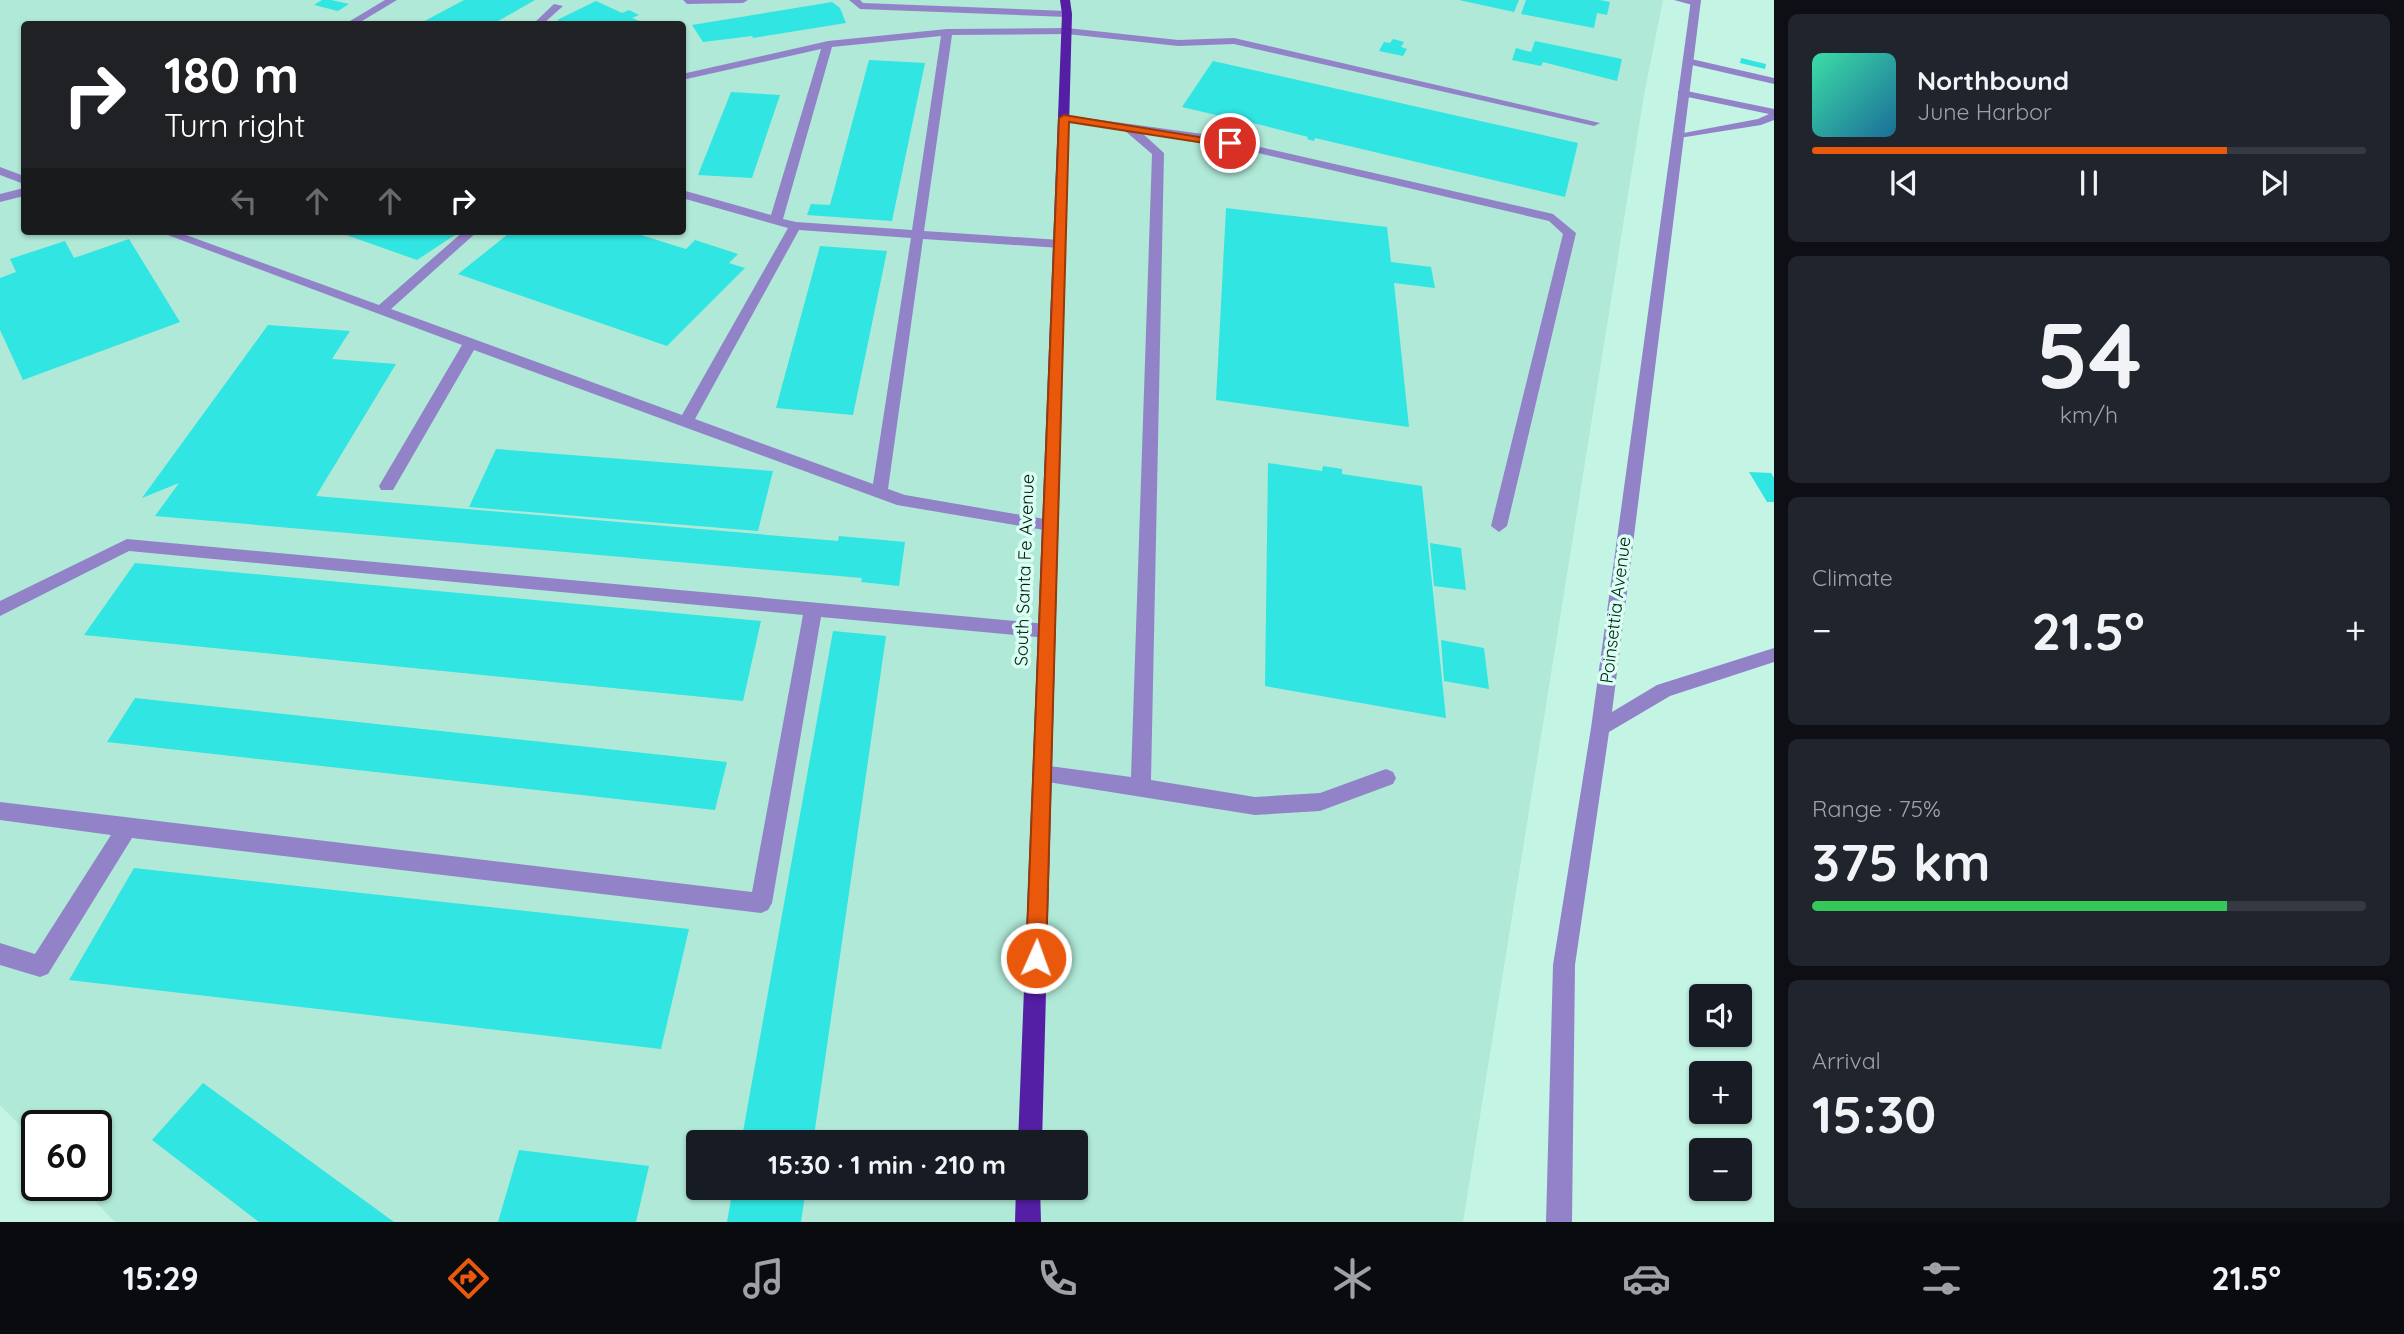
<!DOCTYPE html>
<html lang="en">
<head>
<meta charset="utf-8">
<style>
	:root { --surface:#171b24; --page:#20242c; --text:#f1f3f6; --muted:#9ea1a6; --line:#363941; --accent:#ea580c }
	body { margin:0; font-family:Quicksand,sans-serif; background:var(--page); color:var(--text); height:100vh; display:flex; flex-direction:column; font-size:26px; white-space:nowrap }
	* { box-sizing:border-box; margin:0 }
	p { font-size:23px; color:var(--muted) }
	.icon { flex:none; width:38px; height:38px; fill:none; stroke:currentColor; stroke-width:2; stroke-linecap:round; stroke-linejoin:round }
	.map { position:relative; flex:1; overflow:hidden }
	.panel { display:flex; flex-direction:column; gap:14px; padding:14px; background:#0d0f14; width:630px }
	.panel>* { flex:none }
	.banner { position:absolute; left:21px; top:21px; width:665px; height:214px; border-radius:7px; box-shadow:0 2px 5px #0004; background:#202124; color:#fff; overflow:hidden }
	.controls { position:absolute; left:1689px; top:984px; display:grid; gap:14px }
	.controls a { display:grid; place-items:center; width:63px; height:63px; border-radius:7px; background:var(--surface); box-shadow:0 2px 5px #0004; font-size:35px }
	.speed { position:absolute; left:21px; top:1110px; display:flex; gap:14px; font-size:35px; font-weight:700; text-align:center }
	.speed>* { display:grid; place-content:center; width:91px; height:91px; border-radius:50%; background:var(--surface); box-shadow:0 2px 5px #0004; line-height:1 }
	.speed .limit { border:4px solid #111; border-radius:10px; background:#fff; color:#111 }
	.pin { position:absolute; display:grid; place-items:center; width:60px; height:60px; color:#fff; margin:-30px; border:4px solid #fff; border-radius:50%; box-shadow:0 2px 7px #0007 }
	.me { position:absolute; width:77px; margin:-38px; rotate:2deg; stroke-linejoin:round; filter:drop-shadow(0 0 5px #0008) }
	.turn { display:flex; align-items:center; gap:24px; height:147px; padding:0 28px; font-size:32px }
	.turn .icon { width:91px; height:91px; stroke-width:2.5 }
	.turn b { display:block; font-size:49px; line-height:60px }
	.lanes { display:flex; align-items:center; height:66px; padding:0 28px; background:#0003; justify-content:center; gap:35px; direction:ltr }
	.lanes .off { opacity:.35 }
	.big { font-size:52px; font-weight:700; line-height:1.1 }
	.panel .card { flex:1; display:flex; flex-direction:column; justify-content:center; gap:10px; min-width:0; padding:0 24px; border-radius:10px; background:var(--page) }
	.panel .dial { align-items:center; gap:0 }
	.dial b { font-size:91px; line-height:1 }
	.song { display:flex; align-items:center; gap:21px }
	.cover { width:84px; height:84px; border-radius:10px; background:linear-gradient(135deg,hsl(160 70% 55%),hsl(200 70% 35%)) }
	.played { height:7px; border-radius:4px; background:linear-gradient(90deg,var(--accent) 75%,var(--line) 75%) }
	.keys { display:flex; justify-content:space-around; direction:ltr }
	.heat { display:flex; justify-content:space-between; align-items:center; font-size:38px; direction:ltr }
	.charge { height:10px; border-radius:5px; background:linear-gradient(90deg,#34c759 75%,var(--line) 0) }
	.trip { position:absolute; left:686px; top:1130px; width:402px; height:70px; border-radius:7px; background:var(--surface); box-shadow:0 2px 5px #0004; font-weight:700; line-height:70px; text-align:center }
	.tab-bar { display:flex; height:112px; justify-content:space-around; align-items:center; background:#090b0e; color:var(--muted) }
	.tab-bar .icon { width:49px; height:49px }
	.tab-bar .current { color:var(--accent) }
	.tab-bar b { font-size:32px; color:var(--text) }
	main { display:flex; flex:1; min-height:0 }
	.map>svg:first-child { display:block }
	.built { fill:#b0e9d7; fill-rule:evenodd }
	.building { fill:#30e5e2 }
	.lines { fill:none; stroke-linecap:round; stroke-linejoin:round }
	.lane { fill:#9283c9; fill-rule:evenodd }
	.street { fill:#9283c9; fill-rule:evenodd }
	.primary { fill:#541ea5; fill-rule:evenodd }
	.route { fill:#ea580c; stroke:#983908; stroke-width:2 }
	.labels { text-anchor:middle; dominant-baseline:central; stroke-width:7; stroke-linejoin:round; paint-order:stroke }
	.street-label { font-size:18px; fill:#051712; stroke:#d9fff2 }
</style>
</head>
<body>
<main>
<div class="map">
<svg width="1774" height="1222" viewBox="0 0 1774 1222">
	<rect width="100%" height="100%" fill="#c4f4e4"/>
	<!-- built -->
	<path class="built" d="M0,0H1663L1644,95L1463,1222H115L79,1185H96V1125H37V1142L0,1105ZM24,24H682V231H24ZM698,1143H1076V1188H698Z"/>
	<!-- building -->
	<path class="building" d="M322,0H331L349,4L338,11L314,5Z
		M464,0H535L493,24H419Z
		M1459,0H1519L1514,12Z
		M1526,0H1600L1610,2L1607,15L1597,13L1594,28L1521,14Z
		M596,1L622,13L629,10L639,15L632,18L647,24H566L557,20Z
		M832,2L840,8L846,23L753,38L752,36L703,42L692,25Z
		M1393,39L1404,42L1401,47L1407,49L1403,56L1379,51L1384,42L1390,43Z
		M1535,41L1622,59L1617,81L1543,62L1541,66L1512,60L1516,48L1531,52Z
		M1741,58L1766,64L1765,69L1740,63Z
		M869,60L925,63L892,221L807,215L811,204L830,205Z
		M1213,61L1578,143L1565,197L1315,138L1314,141L1307,139L1308,137L1253,123L1252,126L1228,121L1229,118L1182,107Z
		M731,92L780,95L752,178L698,175Z
		M1226,208L1387,227L1391,262L1431,267L1435,288L1394,283L1409,427L1216,400Z
		M335,231H461L417,260Z
		M512,231H628L686,249L695,240L738,254L729,263L745,268L667,346L458,274Z
		M129,239L180,322L23,380L0,330V278L16,272L10,259L65,241L74,258Z
		M820,246L887,251L853,415L776,408Z
		M268,325L350,331L332,359L396,364L316,496L838,541L839,536L905,542L899,586L861,582L862,578L155,516L179,483L142,498Z
		M496,449L773,471L758,531L469,507Z
		M1268,463L1322,471L1323,466L1342,469V474L1422,486L1446,718L1265,686Z
		M1749,472L1771,473L1774,478V502H1767Z
		M1430,543L1461,548L1466,590L1434,586Z
		M135,563L761,621L743,701L84,635Z
		M833,631L886,636L813,1143H741Z
		M1441,640L1484,648L1489,689L1444,681Z
		M135,698L727,762L715,810L107,742Z
		M134,868L689,929L661,1049L69,980Z
		M203,1083L394,1222H259L152,1140Z
		M519,1150L649,1166L636,1222H498Z
		M733,1188H806L801,1222H727Z"/>
	<g class="lines">
		<!-- lane -->
		<path class="lane" d="M385,0H397L357,24H345Z
			M683,0H748L743,3L687,4Z
			M849,0H860L863,3L1067,11L1072,14L1067,17L860,9Z
			M1674,0H1696L1701,3L1696,6Z
			M554,4L563,6L543,24H533Z
			M1067,28L1178,40L1234,38L1600,123L1594,126L1234,44L1178,46L1067,34L952,35L924,231L1060,240L1066,244L1060,248L923,239L888,489L905,495L1056,521L1058,525L1056,529L1050,531L897,505L474,350L393,490H381L379,486L462,345L157,231H175L379,305L464,231H478L391,309L682,415L788,228L682,198V190L771,215L821,49L682,80V74L828,41L947,29ZM941,36L912,230L796,222L783,219L832,47ZM799,230L911,238L873,484L695,419Z
			M1687,58L1774,78V84L1683,63V59Z
			M1682,90L1774,109V120L1761,125L1673,139V135L1758,119L1769,114L1678,95V91Z
			M1064,115L1203,134L1553,214L1576,233L1507,526L1499,532L1491,526L1563,234L1549,221L1203,140L1141,132L1164,153L1151,780L1255,797L1320,793L1386,769L1393,772L1396,778L1393,784L1320,811L1255,815L1035,780L1032,774L1035,768L1042,765L1131,777L1152,154L1124,130L1060,120L1058,118Z
			M0,167L24,176V184L0,175Z
			M24,188V196L0,202V194Z
			M127,539L1047,624L1053,626L1056,631L1053,636L1047,638L821,617L772,903L768,910L761,913L132,838L48,974L40,977L0,965V943L35,954L111,835L0,820V802L752,892L803,615L129,551L0,616V601Z"/>
		<!-- street -->
		<path class="street" d="M1691,0H1701L1612,712L1657,685L1774,648V662L1670,696L1609,732L1575,965L1572,1222H1546L1553,965L1591,728Z"/>
		<!-- primary -->
		<path class="primary" d="M1060,0H1070L1072,14L1042,1143H1018L1062,14Z
			M1016,1188H1040L1041,1222H1015Z"/>
	</g>
	<!-- route -->
	<path class="route" d="M1064,115L1236,143L1230,147L1069,122L1046,958L1043,965L1036,968L1029,965L1026,958L1059,118Z"/>
	<g class="labels">
		<!-- street labels -->
		<g class="street-label">
			<text transform="translate(1024 570) rotate(-88)">South Santa Fe Avenue</text>
			<text transform="translate(1615 610) rotate(-83)">Poinsettia Avenue</text>
		</g>
	</g>
</svg>
<div class="controls">
<a><svg class="icon" aria-label="sound" viewBox="0 0 24 24"><path d="M4 9h4l5-4v14l-5-4H4zM17 9q2 3 0 6"/></svg></a>
<a>+</a>
<a>−</a>
</div>
<div class="speed"><div class="limit">60</div></div>
<div class="pin" style="left:1230px;top:143px;background:#d93025"><svg class="icon" aria-label="arrive" viewBox="0 0 24 24"><path d="M6 21V4h12l-3 4 3 4H6"/></svg></div>
<svg class="me" style="left:1036px;top:958px" viewBox="-20 -20 40 40"><circle r="17" fill="#ea580c" stroke="#fff" stroke-width="3"/><path d="M0-11L8 9 0 5-8 9z" fill="#fff"/></svg>
<div class="trip">15:30 · 1 min · 210 m</div>
<div class="banner">
<div class="turn"><svg class="icon" aria-label="right" viewBox="0 0 24 24"><path d="M7 20v-9h11M14 6l5 5-5 5"/></svg><div><b>180 m</b>Turn right</div></div>
<div class="lanes"><svg class="icon off" aria-label="left" viewBox="0 0 24 24"><path d="M17 20v-9H6M10 6l-5 5 5 5"/></svg><svg class="icon off" aria-label="ahead" viewBox="0 0 24 24"><path d="M12 20V5M6 11l6-6 6 6"/></svg><svg class="icon off" aria-label="ahead" viewBox="0 0 24 24"><path d="M12 20V5M6 11l6-6 6 6"/></svg><svg class="icon" aria-label="right" viewBox="0 0 24 24"><path d="M7 20v-9h11M14 6l5 5-5 5"/></svg></div>
</div>
</div>
<section class="panel">
<div class="card">
<div class="song"><i class="cover"></i><div><b>Northbound</b><p>June Harbor</p></div></div>
<div class="played"></div>
<div class="keys"><svg class="icon" aria-label="previous" viewBox="0 0 24 24"><path d="M18 5L8 12l10 7zM5 5v14"/></svg><svg class="icon" aria-label="pause" viewBox="0 0 24 24"><path d="M8 5v14M16 5v14"/></svg><svg class="icon" aria-label="next" viewBox="0 0 24 24"><path d="M6 5l10 7-10 7zM19 5v14"/></svg></div>
</div>
<div class="card dial"><b>54</b><p>km/h</p></div>
<div class="card"><p>Climate</p>
<div class="heat"><a>−</a><b class="big">21.5°</b><a>+</a></div>
</div>
<div class="card"><p>Range · 75%</p><b class="big">375 km</b><div class="charge"></div></div>
<div class="card"><p>Arrival</p><b class="big">15:30</b></div>
</section>
</main>
<nav class="tab-bar">
<b>15:29</b>
<svg class="icon current" aria-label="directions" viewBox="0 0 24 24"><path d="M12 3l9 9-9 9-9-9zM9 14v-3h6M13 9l2 2-2 2"/></svg>
<svg class="icon" aria-label="music" viewBox="0 0 24 24"><path d="M9 18V5l10-2v13"/><circle cx="6" cy="18" r="3"/><circle cx="16" cy="16" r="3"/></svg>
<svg class="icon" aria-label="phone" viewBox="0 0 24 24"><path d="M5 4h4l2 5-3 2q2 4 5 5l2-3 5 2v4C11 20 4 13 5 4z"/></svg>
<svg class="icon" aria-label="climate" viewBox="0 0 24 24"><path d="M12 3v18M4 7l16 10M4 17L20 7"/></svg>
<svg class="icon" aria-label="car" viewBox="0 0 24 24"><path d="M5 17H2v-5l4-1 3-4h7l3 4 3 1v5h-3M9 17h6M6 11h13"/><circle cx="7" cy="17" r="2"/><circle cx="17" cy="17" r="2"/></svg>
<svg class="icon" aria-label="filters" viewBox="0 0 24 24"><path d="M4 7h16M4 17h16"/><circle cx="9" cy="7" r="2"/><circle cx="15" cy="17" r="2"/></svg>
<b>21.5°</b>
</nav>
</body>
</html>
